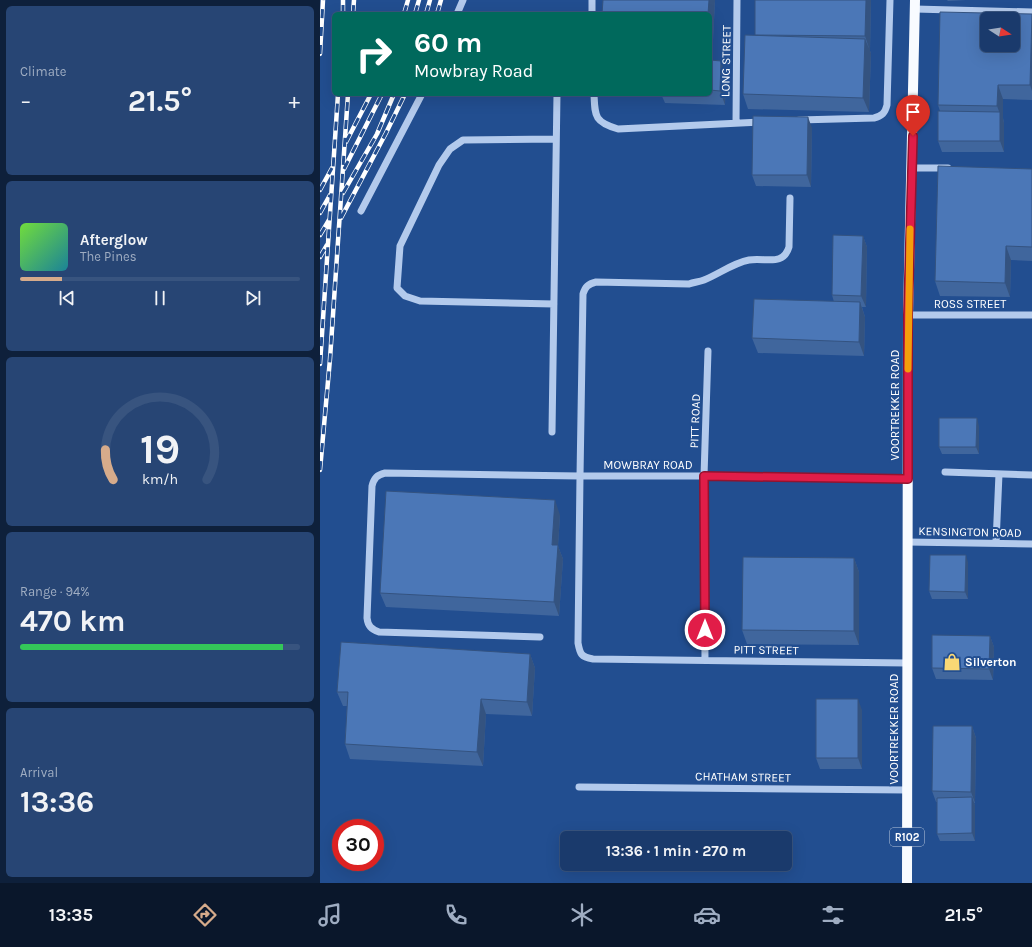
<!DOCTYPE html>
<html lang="en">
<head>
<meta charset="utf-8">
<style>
	:root { --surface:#1a3a6c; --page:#274574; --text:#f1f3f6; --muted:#9fadc2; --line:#38547f; --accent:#d6ab8b }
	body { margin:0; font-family:Karla,sans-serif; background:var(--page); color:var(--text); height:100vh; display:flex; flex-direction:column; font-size:15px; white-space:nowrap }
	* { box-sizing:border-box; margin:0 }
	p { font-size:13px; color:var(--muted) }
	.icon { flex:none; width:22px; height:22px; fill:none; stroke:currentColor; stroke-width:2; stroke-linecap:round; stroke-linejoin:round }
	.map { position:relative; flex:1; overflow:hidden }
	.sheet { display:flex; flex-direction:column; gap:6px; padding:6px; background:#0e203b; width:320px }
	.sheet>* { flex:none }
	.top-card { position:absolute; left:12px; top:12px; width:380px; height:84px; border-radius:6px; box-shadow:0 4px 16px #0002,0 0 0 1px var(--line); background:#00695c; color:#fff; overflow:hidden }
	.needle { width:26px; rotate:102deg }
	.fabs { position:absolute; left:660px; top:12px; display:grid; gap:8px }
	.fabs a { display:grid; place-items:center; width:40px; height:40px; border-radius:6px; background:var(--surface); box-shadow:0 4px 16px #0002,0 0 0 1px var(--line); font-size:20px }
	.speed { position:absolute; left:12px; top:819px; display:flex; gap:8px; font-size:20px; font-weight:700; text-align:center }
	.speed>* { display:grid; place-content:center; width:52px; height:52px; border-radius:50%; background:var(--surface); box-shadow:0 4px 16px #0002,0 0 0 1px var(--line); line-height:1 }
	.speed .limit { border:6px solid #d22; background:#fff; color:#111 }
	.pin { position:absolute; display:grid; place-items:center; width:34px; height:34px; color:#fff; margin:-41px -17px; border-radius:50% 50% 50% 0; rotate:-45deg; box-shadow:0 0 4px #0007 }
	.pin .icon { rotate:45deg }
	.me { position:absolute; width:44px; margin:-22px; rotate:0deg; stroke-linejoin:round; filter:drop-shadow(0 0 3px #0008) }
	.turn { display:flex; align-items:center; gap:14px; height:84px; padding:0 16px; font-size:18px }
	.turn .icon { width:52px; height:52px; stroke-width:2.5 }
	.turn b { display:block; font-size:28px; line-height:34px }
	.big { font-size:30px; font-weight:700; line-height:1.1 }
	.sheet .widget { flex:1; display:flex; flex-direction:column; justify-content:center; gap:6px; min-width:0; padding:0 14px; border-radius:6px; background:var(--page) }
	.sheet .dial { align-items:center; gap:0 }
	.dial svg { height:104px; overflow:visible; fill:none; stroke:var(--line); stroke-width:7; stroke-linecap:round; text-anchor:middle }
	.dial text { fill:var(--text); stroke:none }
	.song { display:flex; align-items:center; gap:12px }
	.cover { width:48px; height:48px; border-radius:6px; background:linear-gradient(135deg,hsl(100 70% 55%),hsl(190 70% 35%)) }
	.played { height:4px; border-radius:2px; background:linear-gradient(90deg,var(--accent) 15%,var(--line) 15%) }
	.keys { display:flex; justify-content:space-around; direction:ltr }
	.heat { display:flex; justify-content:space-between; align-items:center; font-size:22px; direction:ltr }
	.charge { height:6px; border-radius:3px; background:linear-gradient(90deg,#34c759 94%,var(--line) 0) }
	.trip { position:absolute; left:240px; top:831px; width:232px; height:40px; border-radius:6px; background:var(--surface); box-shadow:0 4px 16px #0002,0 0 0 1px var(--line); font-weight:700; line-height:40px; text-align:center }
	.tab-bar { display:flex; height:64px; justify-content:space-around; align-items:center; background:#0a172b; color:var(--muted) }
	.tab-bar .icon { width:28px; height:28px }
	.tab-bar .current { color:var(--accent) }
	.tab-bar b { font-size:18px; color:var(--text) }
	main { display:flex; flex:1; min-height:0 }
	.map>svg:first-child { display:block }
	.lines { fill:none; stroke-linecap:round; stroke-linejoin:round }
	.minor { stroke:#b3caec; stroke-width:7 }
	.major { stroke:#f8fbff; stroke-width:10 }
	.rail-casing { stroke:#fff; stroke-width:4.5 }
	.rail { stroke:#224e90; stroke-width:3; stroke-dasharray:9; stroke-linecap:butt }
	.wall { fill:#40669d }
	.shaded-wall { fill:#345380 }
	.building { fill:#4b77b7; stroke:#345380; fill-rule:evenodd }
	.route-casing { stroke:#92132f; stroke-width:10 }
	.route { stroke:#e11d48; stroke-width:7 }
	.slow { stroke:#f59e0b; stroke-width:7 }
	.labels { text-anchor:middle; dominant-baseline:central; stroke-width:4; stroke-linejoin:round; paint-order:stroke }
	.shield { fill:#224e90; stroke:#bdcade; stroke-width:1 }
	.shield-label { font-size:11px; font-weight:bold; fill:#fff }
	.street-label { font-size:12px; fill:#fff; stroke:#224e90 }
	.poi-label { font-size:12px; font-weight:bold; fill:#fff; stroke:#224e90; text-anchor:start }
</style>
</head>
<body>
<main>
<section class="sheet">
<div class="widget"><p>Climate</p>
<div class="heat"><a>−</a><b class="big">21.5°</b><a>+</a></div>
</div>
<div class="widget">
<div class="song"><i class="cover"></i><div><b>Afterglow</b><p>The Pines</p></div></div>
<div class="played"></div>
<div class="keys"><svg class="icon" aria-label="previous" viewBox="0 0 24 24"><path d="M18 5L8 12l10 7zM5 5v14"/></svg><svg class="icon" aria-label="pause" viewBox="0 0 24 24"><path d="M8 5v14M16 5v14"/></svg><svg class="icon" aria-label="next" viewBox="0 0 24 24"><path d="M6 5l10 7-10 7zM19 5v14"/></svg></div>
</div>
<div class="widget dial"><svg viewBox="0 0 100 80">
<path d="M14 69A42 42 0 1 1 86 69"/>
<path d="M14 69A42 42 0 0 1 8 46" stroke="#d6ab8b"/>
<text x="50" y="56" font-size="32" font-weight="700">19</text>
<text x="50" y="72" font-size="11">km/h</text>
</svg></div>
<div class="widget"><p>Range · 94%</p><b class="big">470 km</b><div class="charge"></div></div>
<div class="widget"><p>Arrival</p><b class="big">13:36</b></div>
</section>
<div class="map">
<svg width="712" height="883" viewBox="0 0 712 883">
	<rect width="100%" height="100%" fill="#224e90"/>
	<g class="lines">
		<!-- minor -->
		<path class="minor" d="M272,0V14
			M595,9L712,12
			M137,14L143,0
			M274,94C275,116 274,122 298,129L441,122
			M479,120L554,118C562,116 565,113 567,105L570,0
			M416,123L417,0
			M592,168H628
			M41,211L102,94
			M234,304L100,301L85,296L77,288L80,246L119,165L130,149L143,140L236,139
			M588,315H712
			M232,432L237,94
			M625,472L712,475
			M587,542L712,544
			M676,543L679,474
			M220,637L59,632C51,629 48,626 47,618L52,486C54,478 57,475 65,473L260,476L263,294C265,287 268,284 276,282L369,284C374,282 379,282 384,280C399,274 413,263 429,260C445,257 463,267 469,247L470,198
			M385,660L384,476L388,351
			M587,663L273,659C261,657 260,654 258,643L260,476H384L588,479
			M259,787L587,790"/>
		<!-- major -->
		<path class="major" d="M587,883L588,315L595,0"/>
		<!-- rail casing -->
		<g class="rail-casing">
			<path id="rail" d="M23,14V0
				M33,14L34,0
				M84,14L88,0
				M95,14L99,0
				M106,14L110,0
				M117,14L121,0
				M0,54L3,0
				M26,142L51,94
				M24,169L62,94
				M0,190L12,168
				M23,193L57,134L74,94
				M0,213L10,195
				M21,218L66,133L85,94
				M0,235L9,220
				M0,257L7,245
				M0,364L18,94
				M0,470L10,359L28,94"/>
		</g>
		<!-- rail -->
		<use href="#rail" class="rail"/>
	</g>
	<!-- wall -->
	<path class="wall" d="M395,0L392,60L406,75L405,105L345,103L341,94H390V14Z
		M551,0L550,51L551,53L549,112L428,109L423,94L435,36V35Z
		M627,0H646L628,1Z
		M712,15V100L683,99V118L684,123V152H622L618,141L620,111L618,105Z
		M492,128L491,187L436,186L432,175Z
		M712,169V261L691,260L690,297L620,296L615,281Z
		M543,236L547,247L546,307H542L545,317L544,356L438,353L432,338L514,302L512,295Z
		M659,426V454H622L619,447Z
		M240,515L238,546L243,559L239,616L66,607L60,593Z
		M534,558L539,572V645L427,644L422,630Z
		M648,562V599H612L609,591Z
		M670,636L674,647L673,680L616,679L612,668Z
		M210,654L215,668L212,716L166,714L163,766L30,759L25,744L27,706H23L17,692Z
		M542,710V769H500L496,758Z
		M652,726L656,738L655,803H654L655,805V841H620L617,834V802H616L612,791Z"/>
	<!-- shaded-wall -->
	<path class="shaded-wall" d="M389,0H395L391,74L390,70V14H388Z
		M546,0H551L550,51L545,36Z
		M712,14V91L710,85Z
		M545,39L551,53L549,112L543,98Z
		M401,61L406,75L405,105L400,91Z
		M678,85L683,99V118L684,123V152L680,141V114L677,106Z
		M488,117L492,128L491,187L487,175Z
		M543,236L547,247L546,307L541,296Z
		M686,246L691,260L690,297L685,283Z
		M540,302L545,317L544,356L539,342Z
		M657,418L659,426V454L656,447Z
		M235,500L240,515L238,546L243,559L239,616L234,602L232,545Z
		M646,555L648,562V599L645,592Z
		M534,558L539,572V645L534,631Z
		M670,636L674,647L673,680L669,669Z
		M210,654L215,668L212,716L207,702Z
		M161,699L166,714L163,766L157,752Z
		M538,699L542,710V769L538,758Z
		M652,726L656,738L655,803L651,792Z
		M652,797L655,805V841L652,833Z"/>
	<!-- building -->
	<path class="building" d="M283,0H389L388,14H282Z
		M435,0H546L545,36L435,35Z
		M620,12L712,14L710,85H678L677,106L618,105ZM667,19H693V45H667Z
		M425,35L545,39L543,98L423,94Z
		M390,60L401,61L400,91L390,90Z
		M618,111L680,112V141H618Z
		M433,116L488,117L487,175H432Z
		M618,166L712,169V247L686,246L685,283L615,281Z
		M513,235L543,236L541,296L512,295Z
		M434,299L540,302L539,342L432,338Z
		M619,418H657L656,447H619Z
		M66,491L235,500L232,545H238L234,602L60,593Z
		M610,555H646L645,592L609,591Z
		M423,557L534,558V631L422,630Z
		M612,635L670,636L669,669L612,668Z
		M21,642L210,654L207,702L161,699L157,752L25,744L28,692H17Z
		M496,699H538V758H496Z
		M613,726H652L651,792L612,791Z
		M652,797V833L617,834V798Z"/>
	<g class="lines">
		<!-- route casing -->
		<g class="route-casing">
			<path id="route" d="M385,630L384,476L588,479V315L593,136"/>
		</g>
		<!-- route -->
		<use href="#route" class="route"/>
		<!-- slow -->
		<path class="slow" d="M588,369L590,229"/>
	</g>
	<!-- icons -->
	<defs>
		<g id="shop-bare" transform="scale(1.38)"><path d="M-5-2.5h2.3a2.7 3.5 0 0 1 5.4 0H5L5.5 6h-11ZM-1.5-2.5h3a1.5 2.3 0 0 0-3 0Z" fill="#f9d875" stroke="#224e90" stroke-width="2.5" paint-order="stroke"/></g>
	</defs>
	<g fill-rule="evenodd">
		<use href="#shop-bare" x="632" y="662"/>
	</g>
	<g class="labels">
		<!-- shield labels -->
		<rect class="shield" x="570" y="828" width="34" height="18" rx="3"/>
		<g class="shield-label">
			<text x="587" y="837">R102</text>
		</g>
		<!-- street labels -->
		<g class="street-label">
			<text transform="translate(406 61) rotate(-89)">LONG STREET</text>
			<text x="650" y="304">ROSS STREET</text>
			<text transform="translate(575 405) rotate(-90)">VOORTREKKER ROAD</text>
			<text transform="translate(375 421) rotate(-88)">PITT ROAD</text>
			<text x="328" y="465">MOWBRAY ROAD</text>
			<text transform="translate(650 532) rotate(1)">KENSINGTON ROAD</text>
			<text transform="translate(446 650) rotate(1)">PITT STREET</text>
			<text transform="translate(574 729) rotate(-90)">VOORTREKKER ROAD</text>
			<text transform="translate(423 777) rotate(1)">CHATHAM STREET</text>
		</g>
		<!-- poi labels -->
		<g class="poi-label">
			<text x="645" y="662">Silverton</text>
		</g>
	</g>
</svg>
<div class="fabs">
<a><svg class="needle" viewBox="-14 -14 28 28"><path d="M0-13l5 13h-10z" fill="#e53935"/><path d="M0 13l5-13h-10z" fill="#9fadc2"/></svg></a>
</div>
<div class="speed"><div class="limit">30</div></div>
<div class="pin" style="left:593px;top:136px;background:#d93025"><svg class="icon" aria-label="arrive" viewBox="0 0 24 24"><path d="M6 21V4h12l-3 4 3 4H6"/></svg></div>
<svg class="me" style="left:385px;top:630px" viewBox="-20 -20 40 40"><circle r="17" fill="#e11d48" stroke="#fff" stroke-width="3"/><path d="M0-11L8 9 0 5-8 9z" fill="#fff"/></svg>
<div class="trip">13:36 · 1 min · 270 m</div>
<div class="top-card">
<div class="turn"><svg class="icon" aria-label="right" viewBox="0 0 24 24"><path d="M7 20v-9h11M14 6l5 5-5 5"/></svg><div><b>60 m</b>Mowbray Road</div></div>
</div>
</div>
</main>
<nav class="tab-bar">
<b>13:35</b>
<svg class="icon current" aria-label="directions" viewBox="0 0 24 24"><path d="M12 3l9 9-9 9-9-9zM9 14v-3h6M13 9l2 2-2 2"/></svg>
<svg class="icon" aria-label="music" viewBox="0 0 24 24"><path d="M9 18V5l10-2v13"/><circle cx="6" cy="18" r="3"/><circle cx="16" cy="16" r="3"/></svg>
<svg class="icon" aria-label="phone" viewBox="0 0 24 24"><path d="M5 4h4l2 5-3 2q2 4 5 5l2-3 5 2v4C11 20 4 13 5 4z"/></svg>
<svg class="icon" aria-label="climate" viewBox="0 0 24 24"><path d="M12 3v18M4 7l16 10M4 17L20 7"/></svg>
<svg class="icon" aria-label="car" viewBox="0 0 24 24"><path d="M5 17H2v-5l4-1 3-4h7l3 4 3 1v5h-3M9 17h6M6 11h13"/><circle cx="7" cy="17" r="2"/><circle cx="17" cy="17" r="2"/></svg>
<svg class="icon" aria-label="filters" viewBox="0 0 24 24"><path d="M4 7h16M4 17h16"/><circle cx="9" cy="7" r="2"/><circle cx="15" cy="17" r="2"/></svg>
<b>21.5°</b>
</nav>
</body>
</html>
